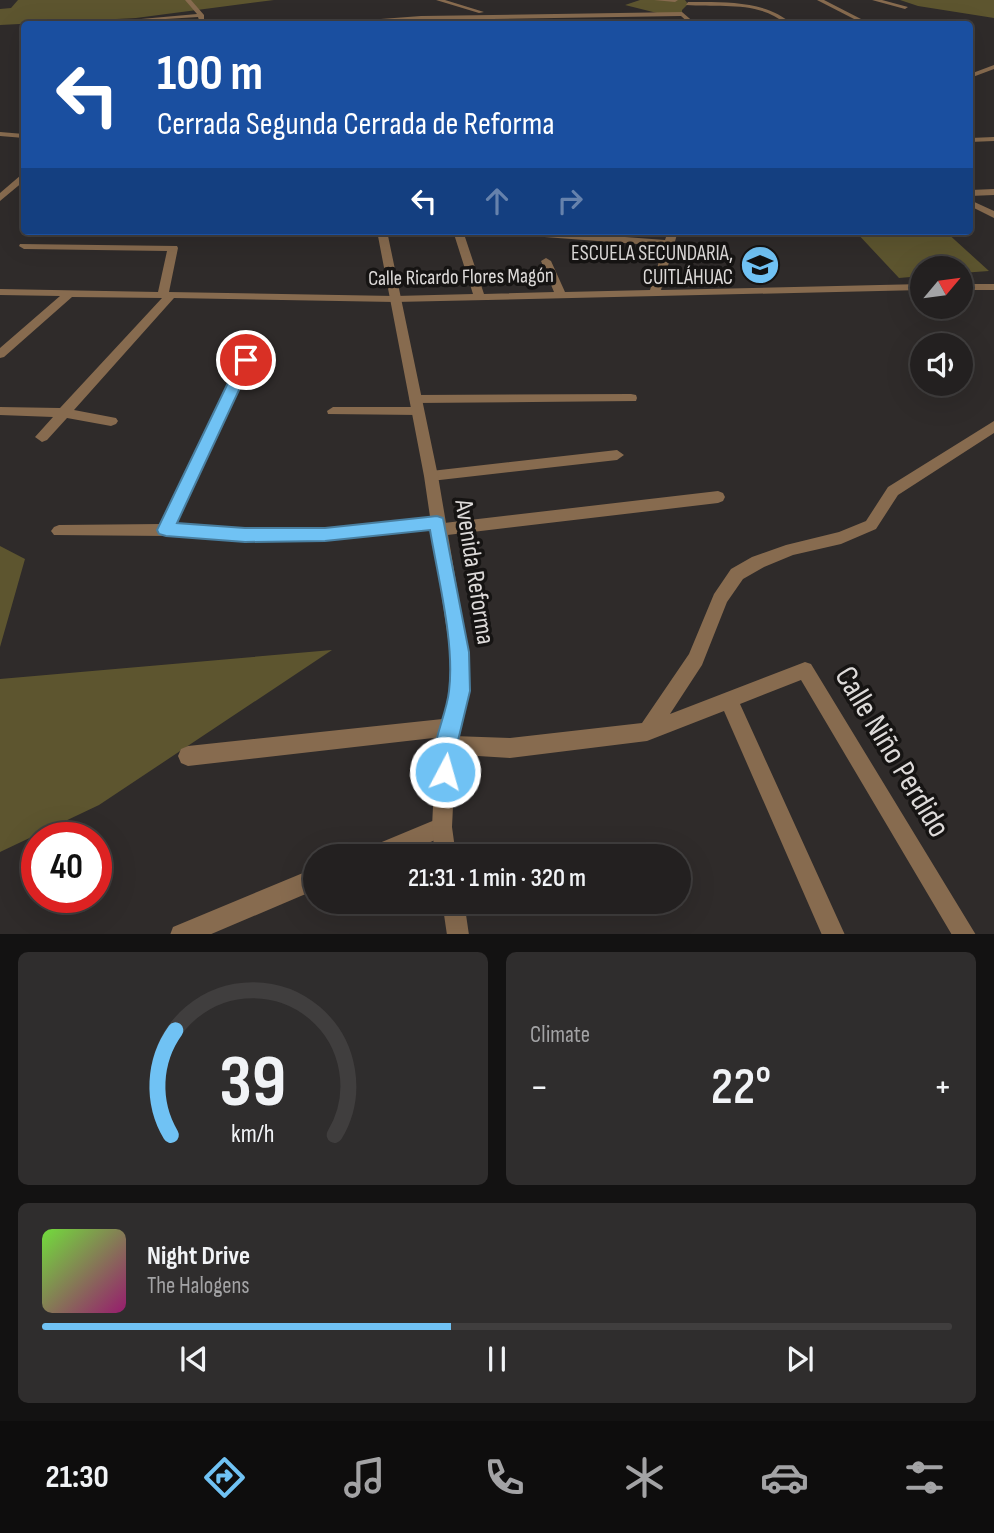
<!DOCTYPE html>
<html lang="en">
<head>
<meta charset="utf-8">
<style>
	:root { --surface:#232020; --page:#2f2d2d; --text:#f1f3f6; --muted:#a3a3a5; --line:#403e3e; --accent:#70c2f4 }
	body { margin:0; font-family:"Sofia Sans Condensed",sans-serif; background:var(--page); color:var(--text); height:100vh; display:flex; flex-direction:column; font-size:26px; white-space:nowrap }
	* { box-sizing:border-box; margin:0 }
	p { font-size:23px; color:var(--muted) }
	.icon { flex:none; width:38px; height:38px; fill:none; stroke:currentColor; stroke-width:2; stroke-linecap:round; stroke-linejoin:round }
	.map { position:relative; height:934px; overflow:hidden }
	.details { display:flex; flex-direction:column; gap:18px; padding:18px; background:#131212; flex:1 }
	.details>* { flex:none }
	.banner { position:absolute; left:21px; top:21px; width:952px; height:214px; border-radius:7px; box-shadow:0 7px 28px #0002,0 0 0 2px var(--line); background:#1a4fa0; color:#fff; overflow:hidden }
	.needle { width:46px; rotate:61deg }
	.tools { position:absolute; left:910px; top:256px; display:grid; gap:14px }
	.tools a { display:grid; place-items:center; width:63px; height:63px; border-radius:50%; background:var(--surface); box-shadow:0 7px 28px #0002,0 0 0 2px var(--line); font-size:35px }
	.speed { position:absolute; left:21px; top:822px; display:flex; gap:14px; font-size:35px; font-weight:700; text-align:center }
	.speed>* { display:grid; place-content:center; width:91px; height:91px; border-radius:50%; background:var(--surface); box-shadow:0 7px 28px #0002,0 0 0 2px var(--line); line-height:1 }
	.speed .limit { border:10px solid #d22; background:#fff; color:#111 }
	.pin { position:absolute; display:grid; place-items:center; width:60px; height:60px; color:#fff; margin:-30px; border:4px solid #fff; border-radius:50%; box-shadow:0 2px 7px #0007 }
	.me { position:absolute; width:77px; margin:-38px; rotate:6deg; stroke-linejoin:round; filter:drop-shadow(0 0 5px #0008) }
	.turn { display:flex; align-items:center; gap:24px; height:147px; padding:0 21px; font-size:32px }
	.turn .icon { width:91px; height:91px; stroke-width:2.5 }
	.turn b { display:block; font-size:49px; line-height:60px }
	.lanes { display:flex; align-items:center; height:66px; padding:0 21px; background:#0003; justify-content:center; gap:35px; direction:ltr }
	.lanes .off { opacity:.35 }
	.big { font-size:52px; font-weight:600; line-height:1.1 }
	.details .widget { flex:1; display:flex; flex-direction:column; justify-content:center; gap:10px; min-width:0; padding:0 24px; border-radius:10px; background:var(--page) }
	.details .dial { align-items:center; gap:0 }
	.dial svg { height:182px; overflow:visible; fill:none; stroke:var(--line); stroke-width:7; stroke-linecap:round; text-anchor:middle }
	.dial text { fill:var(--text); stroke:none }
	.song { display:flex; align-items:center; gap:21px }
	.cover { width:84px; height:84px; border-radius:10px; background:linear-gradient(135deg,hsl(100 70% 55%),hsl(320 70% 35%)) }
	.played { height:7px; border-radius:4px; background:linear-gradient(90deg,var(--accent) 45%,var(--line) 45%) }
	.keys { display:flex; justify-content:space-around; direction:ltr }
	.heat { display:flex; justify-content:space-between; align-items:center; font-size:38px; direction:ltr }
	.details .tiles { flex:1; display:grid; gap:18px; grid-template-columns:1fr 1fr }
	.widget:last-child { grid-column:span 2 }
	.trip { position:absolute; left:303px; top:844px; width:388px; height:70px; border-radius:35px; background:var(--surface); box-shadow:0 7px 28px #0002,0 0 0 2px var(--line); font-weight:600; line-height:70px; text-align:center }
	.menu { display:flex; height:112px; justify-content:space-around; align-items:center; background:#0e0d0d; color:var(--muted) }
	.menu .icon { width:49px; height:49px }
	.menu .current { color:var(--accent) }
	.menu b { font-size:32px; color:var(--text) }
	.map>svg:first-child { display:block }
	.green { fill:#5d552f }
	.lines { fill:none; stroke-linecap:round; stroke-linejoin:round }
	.minor { fill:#876b4f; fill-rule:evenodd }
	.tertiary { fill:#876b4f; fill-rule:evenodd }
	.route { fill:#70c2f4; stroke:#497e9f; stroke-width:2 }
	.labels { text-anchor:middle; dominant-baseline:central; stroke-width:7; stroke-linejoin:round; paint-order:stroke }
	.far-poi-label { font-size:21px; fill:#dddad9; stroke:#161413; text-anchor:end }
	.far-street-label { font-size:21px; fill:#dddad9; stroke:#161413 }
	.street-label { font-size:26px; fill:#dddad9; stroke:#161413 }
	.near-street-label { font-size:32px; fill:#dddad9; stroke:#161413 }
</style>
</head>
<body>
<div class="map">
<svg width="994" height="935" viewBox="0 0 994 935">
	<rect width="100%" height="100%" fill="#2f2b2a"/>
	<!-- green -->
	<path class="green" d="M18,0H274L136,18L0,25V9L11,8Z
		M640,0H685L688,4L682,10V14H661L625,5Z
		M900,0H994V18L918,6Z
		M855,231H945L989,271L961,273V268H922V276L899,278Z
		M0,546L25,559L0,647Z
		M332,650L99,805L0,852V679Z"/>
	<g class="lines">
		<!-- minor -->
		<path class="minor" d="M185,0H191L204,15V23H200L198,17L85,24L197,14Z
			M436,0H445L484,12L479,13Z
			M654,0H678L675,2Z
			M817,0H824L861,19L856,20Z
			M872,0H882L908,7L905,9Z
			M688,2C723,2 765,0 792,24H786C758,0 720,8 686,5Z
			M682,12L696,24H690L681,16L421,20L314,24L421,16Z
			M37,21L43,23L44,24H35Z
			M994,65V69L970,78V74Z
			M994,137V141L970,142V138Z
			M21,175H24V181L0,201V193Z
			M994,189V195L970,196V190Z
			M970,200L994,211V218L970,206Z
			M453,231H463L484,294L554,292L541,261L546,258L551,261L565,292L650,290L664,246L504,234L499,231H545L665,240L668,231H678L661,290L922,284V290L395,302L174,298L74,410L116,418L118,421L116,424L111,426L67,418L47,440L42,442L35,437L53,417L0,415V407L60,408L162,298L72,297L4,357L0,358V348L60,296L0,295V289L158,292L167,251L24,249L19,246L20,244L177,246L178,248L169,292L395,296L473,294Z
			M961,284H994V290H961Z
			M246,356L252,360L176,525L245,529L325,528L437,517L442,519L444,523L718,491L723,493L725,497L723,501L718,503L439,536L434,534L432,529L325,540L245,541L166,536L54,535L51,531L54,527L59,525L161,524L240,360Z
			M631,394L636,395L637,398L636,401L415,403L409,399L415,395Z
			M333,407H418L424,411L418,415L328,414L327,411Z
			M994,421V433L898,495L876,529L841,544L793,555L764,567L743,579L727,602L702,665L670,714L805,662L811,664L976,935H952L801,680L740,704L845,935H822L724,711L647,741L510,758L446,754L439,752L436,745L442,737L188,766L181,763L178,756L181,749L188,746L452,718L459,721L461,727L459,733L453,736L510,738L642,723L689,654L714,594L731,569L752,557L786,545L839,532L866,521L888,487Z
			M617,450L624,455L617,460L431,481L424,476L431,471Z
			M442,817L449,820L452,827L449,834L398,856H362L365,849Z
			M315,868V890L209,935H170L173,927Z"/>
		<!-- tertiary -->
		<path class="tertiary" d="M0,132L24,134V138L0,136Z
			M377,231H387L438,476L468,652L469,691L456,745L452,827L456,856H435L432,827L436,745L451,691L450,652L424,476Z
			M442,901H464L469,935H447Z"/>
	</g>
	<!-- route -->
	<path class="route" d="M246,356L253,360L177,523L245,528H325L437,516L443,518L469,652L470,691L457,745L456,772L453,780L445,784L437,780C425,752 446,720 449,691C455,644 438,578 430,530L325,541L245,542L166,536L159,534L157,530L239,360Z"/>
	<!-- icons -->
	<defs>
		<g id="school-disc" transform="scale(2.0125)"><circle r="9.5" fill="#70c2f4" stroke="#161413"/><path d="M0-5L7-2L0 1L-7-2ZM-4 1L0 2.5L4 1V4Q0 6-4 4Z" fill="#111"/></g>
	</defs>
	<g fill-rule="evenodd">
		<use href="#school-disc" x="760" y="265"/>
	</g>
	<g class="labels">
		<!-- far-poi labels -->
		<g class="far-poi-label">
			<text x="733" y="253">ESCUELA SECUNDARIA,<tspan x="733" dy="24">CUITLÁHUAC</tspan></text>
		</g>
		<!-- far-street labels -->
		<g class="far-street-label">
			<text transform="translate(461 277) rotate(-1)">Calle Ricardo Flores Magón</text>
		</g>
		<!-- street labels -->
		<g class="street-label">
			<text transform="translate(474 572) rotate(81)">Avenida Reforma</text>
		</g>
		<!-- near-street labels -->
		<g class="near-street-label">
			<text transform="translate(892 752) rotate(59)">Calle Niño Perdido</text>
		</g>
	</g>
</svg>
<div class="tools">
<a><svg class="needle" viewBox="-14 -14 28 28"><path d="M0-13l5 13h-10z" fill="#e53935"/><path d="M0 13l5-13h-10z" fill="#a3a3a5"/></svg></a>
<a><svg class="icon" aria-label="sound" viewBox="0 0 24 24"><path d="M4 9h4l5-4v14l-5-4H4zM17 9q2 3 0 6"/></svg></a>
</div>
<div class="speed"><div class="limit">40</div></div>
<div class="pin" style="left:246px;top:360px;background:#d93025"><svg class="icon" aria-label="arrive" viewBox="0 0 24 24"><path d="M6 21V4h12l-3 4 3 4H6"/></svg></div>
<svg class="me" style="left:445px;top:772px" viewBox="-20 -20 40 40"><circle r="17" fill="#70c2f4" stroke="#fff" stroke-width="3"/><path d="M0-11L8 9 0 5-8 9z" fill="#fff"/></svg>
<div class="trip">21:31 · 1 min · 320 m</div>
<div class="banner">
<div class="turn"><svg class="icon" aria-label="left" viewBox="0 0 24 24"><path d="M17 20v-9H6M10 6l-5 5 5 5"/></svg><div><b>100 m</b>Cerrada Segunda Cerrada de Reforma</div></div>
<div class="lanes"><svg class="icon" aria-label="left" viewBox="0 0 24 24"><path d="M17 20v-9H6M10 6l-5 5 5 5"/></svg><svg class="icon off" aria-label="ahead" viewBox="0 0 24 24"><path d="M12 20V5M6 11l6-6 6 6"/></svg><svg class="icon off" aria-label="right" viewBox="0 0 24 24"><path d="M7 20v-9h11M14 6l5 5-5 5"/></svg></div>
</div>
</div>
<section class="details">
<div class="tiles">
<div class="widget dial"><svg viewBox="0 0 100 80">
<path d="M14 69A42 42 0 1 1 86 69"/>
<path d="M14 69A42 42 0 0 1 16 23" stroke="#70c2f4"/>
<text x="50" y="56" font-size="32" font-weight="700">39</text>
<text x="50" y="72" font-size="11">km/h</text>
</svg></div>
<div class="widget"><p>Climate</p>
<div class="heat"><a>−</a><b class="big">22°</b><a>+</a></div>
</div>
<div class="widget">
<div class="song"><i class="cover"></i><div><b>Night Drive</b><p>The Halogens</p></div></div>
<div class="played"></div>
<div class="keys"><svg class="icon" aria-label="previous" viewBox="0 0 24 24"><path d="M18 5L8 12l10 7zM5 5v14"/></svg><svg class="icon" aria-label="pause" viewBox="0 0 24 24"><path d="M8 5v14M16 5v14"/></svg><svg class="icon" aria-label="next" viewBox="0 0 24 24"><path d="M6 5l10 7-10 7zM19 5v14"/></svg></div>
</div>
</div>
</section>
<nav class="menu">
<b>21:30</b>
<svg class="icon current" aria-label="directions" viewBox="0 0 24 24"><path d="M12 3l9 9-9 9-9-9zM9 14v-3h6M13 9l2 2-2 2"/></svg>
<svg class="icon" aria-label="music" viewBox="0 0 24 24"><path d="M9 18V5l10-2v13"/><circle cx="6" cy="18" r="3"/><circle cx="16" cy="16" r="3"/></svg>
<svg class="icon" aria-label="phone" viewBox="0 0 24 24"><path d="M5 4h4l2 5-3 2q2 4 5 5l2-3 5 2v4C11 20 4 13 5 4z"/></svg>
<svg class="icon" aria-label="climate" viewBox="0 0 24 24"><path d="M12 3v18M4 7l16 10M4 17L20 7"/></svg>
<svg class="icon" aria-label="car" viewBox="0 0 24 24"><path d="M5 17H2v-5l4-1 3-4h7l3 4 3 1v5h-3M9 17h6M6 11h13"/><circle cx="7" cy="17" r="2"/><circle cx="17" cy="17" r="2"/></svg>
<svg class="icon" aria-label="filters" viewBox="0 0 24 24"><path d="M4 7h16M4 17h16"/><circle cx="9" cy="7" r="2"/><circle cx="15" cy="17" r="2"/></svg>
</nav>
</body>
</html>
